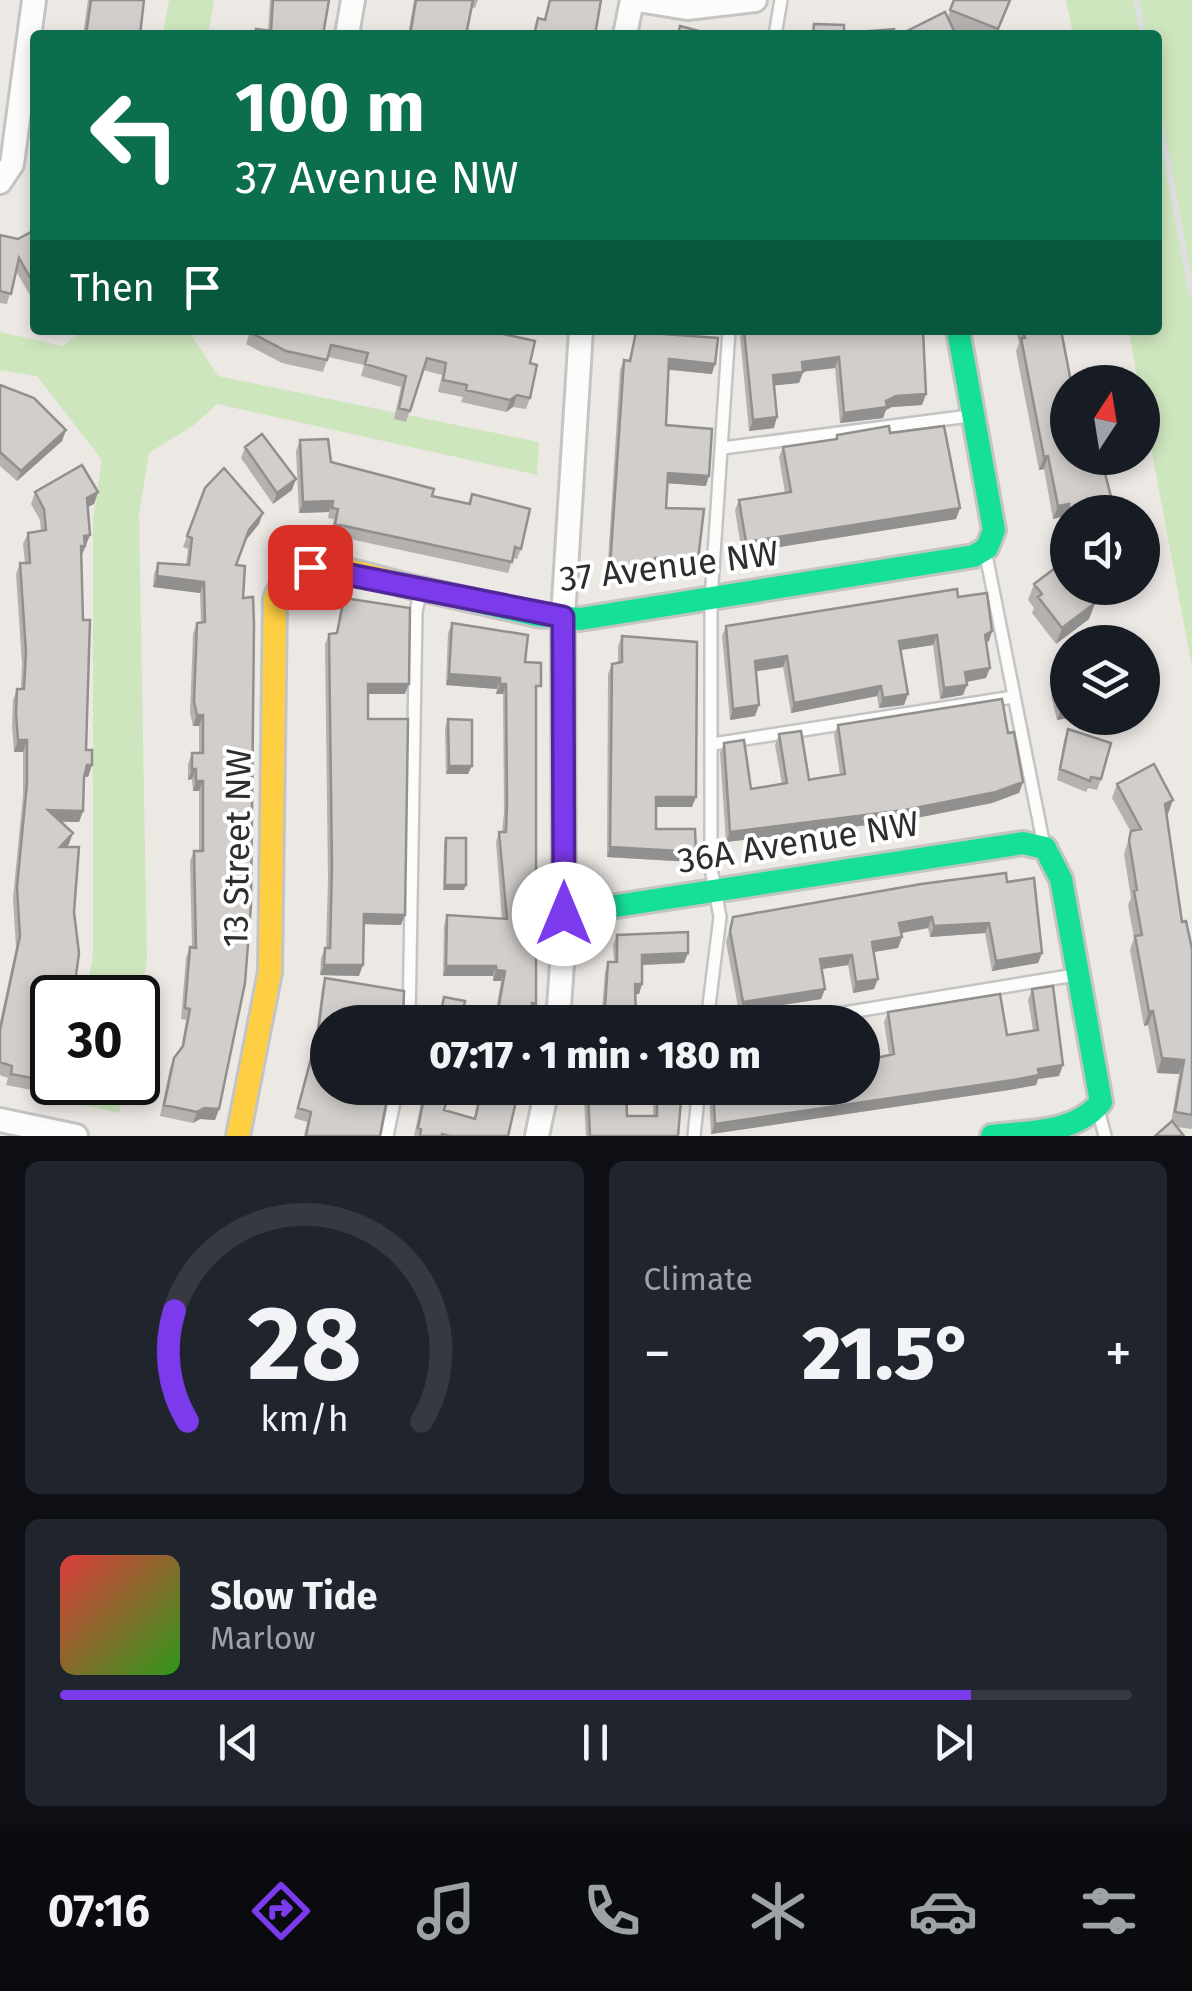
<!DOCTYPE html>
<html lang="en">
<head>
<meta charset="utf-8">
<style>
	:root { --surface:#171b24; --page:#20242c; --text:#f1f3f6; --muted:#9ea1a6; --line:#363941; --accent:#7c3aed }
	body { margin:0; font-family:"Fira Sans",sans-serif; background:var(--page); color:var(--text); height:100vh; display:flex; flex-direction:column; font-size:38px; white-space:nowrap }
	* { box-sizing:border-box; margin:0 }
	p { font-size:32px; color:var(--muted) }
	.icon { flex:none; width:55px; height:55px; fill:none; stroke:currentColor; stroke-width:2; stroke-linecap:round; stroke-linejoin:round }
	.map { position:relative; height:1136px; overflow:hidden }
	.side { display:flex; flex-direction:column; gap:25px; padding:25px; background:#0d0f14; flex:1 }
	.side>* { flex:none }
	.hud { position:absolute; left:30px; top:30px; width:1132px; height:305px; border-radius:10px; box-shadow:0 5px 15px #0003; background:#0b6e4f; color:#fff; overflow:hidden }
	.needle { width:65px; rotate:12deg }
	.tools { position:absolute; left:1050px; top:365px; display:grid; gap:20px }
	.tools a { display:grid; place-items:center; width:110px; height:110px; border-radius:50%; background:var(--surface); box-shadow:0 5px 15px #0003; font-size:50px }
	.speed { position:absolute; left:30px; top:975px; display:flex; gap:20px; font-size:50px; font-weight:700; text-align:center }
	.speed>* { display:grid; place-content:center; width:130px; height:130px; border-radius:50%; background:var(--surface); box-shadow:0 5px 15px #0003; line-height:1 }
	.speed .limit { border:5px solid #111; border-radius:15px; background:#fff; color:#111 }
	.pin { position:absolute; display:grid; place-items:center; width:85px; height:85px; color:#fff; margin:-42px; border-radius:20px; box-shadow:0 5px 15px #0006 }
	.me { position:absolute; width:110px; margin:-55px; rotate:0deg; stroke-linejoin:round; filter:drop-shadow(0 0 8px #0008) }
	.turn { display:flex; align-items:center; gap:35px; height:210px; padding:0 40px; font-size:45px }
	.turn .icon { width:130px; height:130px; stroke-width:2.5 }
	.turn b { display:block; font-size:70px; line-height:85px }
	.then { display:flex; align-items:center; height:95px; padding:0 40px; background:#0003; gap:20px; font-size:38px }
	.big { font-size:75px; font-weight:800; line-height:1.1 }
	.side .widget { flex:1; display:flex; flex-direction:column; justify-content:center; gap:15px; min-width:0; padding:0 35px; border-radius:15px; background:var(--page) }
	.side .dial { align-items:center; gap:0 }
	.dial svg { height:260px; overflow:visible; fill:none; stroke:var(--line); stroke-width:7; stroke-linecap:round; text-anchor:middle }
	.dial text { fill:var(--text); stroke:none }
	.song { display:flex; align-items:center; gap:30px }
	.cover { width:120px; height:120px; border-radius:15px; background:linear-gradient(135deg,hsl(0 70% 55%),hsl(110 70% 35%)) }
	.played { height:10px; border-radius:5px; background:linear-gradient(90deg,var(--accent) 85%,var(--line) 85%) }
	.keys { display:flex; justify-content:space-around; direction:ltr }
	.heat { display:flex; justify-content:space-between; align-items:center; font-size:55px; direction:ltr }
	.side .tiles { flex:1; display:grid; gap:25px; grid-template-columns:1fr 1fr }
	.widget:last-child { grid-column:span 2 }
	.trip { position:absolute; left:310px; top:1005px; width:570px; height:100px; border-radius:50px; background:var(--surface); box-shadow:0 5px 15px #0003; font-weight:800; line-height:100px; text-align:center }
	.dock { display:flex; height:160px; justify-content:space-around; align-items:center; background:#090b0e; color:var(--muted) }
	.dock .icon { width:70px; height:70px }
	.dock .active { color:var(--accent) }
	.dock b { font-size:45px; color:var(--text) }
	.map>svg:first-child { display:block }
	.green { fill:#cee6be }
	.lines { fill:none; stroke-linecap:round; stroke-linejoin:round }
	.lane-casing { stroke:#c5c4c5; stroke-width:16 }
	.street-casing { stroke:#c5c4c5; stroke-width:28 }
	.fast-casing { stroke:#c5c4c5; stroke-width:28 }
	.slow-casing { stroke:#c5c4c5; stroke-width:28 }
	.lane { stroke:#fcfcfb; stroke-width:11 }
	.street { stroke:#fcfcfb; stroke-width:22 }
	.fast { stroke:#16e098; stroke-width:22 }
	.slow { stroke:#ffcf43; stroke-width:22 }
	.rail { stroke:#dfdfe1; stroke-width:6 }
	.wall { fill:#b4b1af; fill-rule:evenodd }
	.shaded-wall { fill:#92908e }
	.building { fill:#d1cecb; stroke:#92908e; stroke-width:2.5 }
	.route-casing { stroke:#51269a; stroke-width:25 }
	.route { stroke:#7c3aed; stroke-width:18 }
	.labels { text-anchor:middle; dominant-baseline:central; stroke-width:8; stroke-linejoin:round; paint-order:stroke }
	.street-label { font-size:35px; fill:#2e2e2e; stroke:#fff }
</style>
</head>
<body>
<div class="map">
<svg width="1192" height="1136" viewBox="0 0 1192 1136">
	<rect width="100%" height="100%" fill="#ece8e4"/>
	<!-- green -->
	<path class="green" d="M169,0H214L208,35H163Z
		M1066,0H1192V667L1143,404L1142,382H1138L1129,330H1158V35H1073Z
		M82,330H188L218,376L539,442L537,475L217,404L194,425L149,453L139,514L147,959L138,1018V998L85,997L93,956V519L102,460L37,376L0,370V332L63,346Z
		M65,1083H125L119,1113L61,1100Z"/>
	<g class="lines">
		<!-- lane casing -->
		<g class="lane-casing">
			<path id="lane" d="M775,35L781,0
				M723,448L969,416
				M986,555L1043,841
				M713,744L1013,697
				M409,1022L416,612L420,593
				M707,1022L720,917L711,868V599L729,330
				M789,1022L1075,975
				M1099,1113L1105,1136
				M387,1136L397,1088
				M694,1136L699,1088"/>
		</g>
		<!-- street casing -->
		<g class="street-casing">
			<path id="street" d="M638,0L687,8L755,0
				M347,35L353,0
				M625,35L632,0
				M0,182L12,164L34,0
				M558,1022L564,934L563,617L581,330
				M0,1120L76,1136
				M537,1136L547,1088"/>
		</g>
		<!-- fast casing -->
		<g class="fast-casing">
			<path id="fast" d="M412,587L537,615L580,619L974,556L987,548L994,530L958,330
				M564,914L1023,843L1045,848L1061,879L1101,1102C1075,1134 1030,1131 992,1136"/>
		</g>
		<!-- slow casing -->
		<g class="slow-casing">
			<path id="slow" d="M238,1136L270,972L275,599C294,543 371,578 412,587"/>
		</g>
		<!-- lane -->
		<use href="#lane" class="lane"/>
		<!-- street -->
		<use href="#street" class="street"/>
		<!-- fast -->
		<use href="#fast" class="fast"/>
		<!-- slow -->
		<use href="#slow" class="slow"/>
		<!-- rail -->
		<path class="rail" d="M1136,0L1143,35
			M1158,112L1192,295"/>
	</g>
	<!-- wall -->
	<path class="wall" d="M88,0H144L140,35H83Z
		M270,0H329L323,35H253L256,29L268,31Z
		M414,0H478L475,8L471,7L466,35H408Z
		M954,0H1010L996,35H968L954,30L956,35H906L907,31L948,17Z
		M35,234V295L31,297L16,271L7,304L0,303V235L18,239Z
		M742,330H923L926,394L922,405L892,407L886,410L883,418L840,423L835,368L803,372L799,383L774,385V428L749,431L740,335Z
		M1016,330H1061L1068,458L1115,512H1068V588L1095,603L1089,619L1056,644L1032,613L1034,608L1028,600L1034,584L1060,564L1065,516L1053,519L1044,469L1039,470L1016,351L1019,343Z
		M250,332L530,363V398L526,409L513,407L506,412L461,402L463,397L438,392L442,375L423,370L406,422L394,419L401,387L361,376L364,365L328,357L323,372L282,363L246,344Z
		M636,332L712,374L668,370L666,425L706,486L667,483L666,508L698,560L694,571L651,568L648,578L607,577L620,370L624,360H629Z
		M0,385L66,430L62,441L17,481L0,466Z
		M890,433L960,508L956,519L742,553L735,510L739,500L785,493L779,457L783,447L835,439L837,435Z
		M300,440L331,462L432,496L468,503L472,494L521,549L517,559L513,558L508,573L331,535L334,519L328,518L329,512L299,513L296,451Z
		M245,447L292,490L273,504L241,458Z
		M205,488L259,524L245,541L236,565L219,1109L215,1120L200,1119L193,1123L160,1116L170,1068L174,1058L181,1049L186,1020L181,1019L186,958L190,947H192L190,861L194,851H199V791H193L192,779L188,780V764L192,753H199V726H193L190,713L193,634L197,623H201L200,593L153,587L154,574L158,563L186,565L188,549L183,547Z
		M35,492H98L94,504L87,507L90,535L81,557L86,750L92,765L88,777H84L83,811L79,822H61L69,844L66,847L74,912L75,983L70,994L59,992L52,998V1082H66L62,1096L6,1085L8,1078L0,1075V1022L16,947L13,898L23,795V752H14L12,725L13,700L17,689H21L22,664L16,574L20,563H25L23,544L28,533L41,531L40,520L31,504Z
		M958,597L992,631L989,641L986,643V678L966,682L963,695L940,699L933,645L900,650L908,694L904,705L879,708L877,696L791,713L783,667L756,671L755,716L730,720L722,636L726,626Z
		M344,598L405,694H368V719L401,925L363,924L359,976L320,975L321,958L325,948H326L328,879L325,644L329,634L336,633Z
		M452,623L525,662L537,696L536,1004L532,1014H531L530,1022H494L501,981H493V976H443L444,926L447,915L502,919L496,842L499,832H502L504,813L503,694H496L497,689L446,685L448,633Z
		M622,636L692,807H656V829L696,852L692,862L607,857L608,674L612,664L618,663V646Z
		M1055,684L1068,718L1057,720L1051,695Z
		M448,719L468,774H446L445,728Z
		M838,725L1008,733L1023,782L1019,793L992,803L901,821L726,842L720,753L724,743L751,789L782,784L775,745L779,734L809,780L840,775L834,735Z
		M1068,729L1101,779L1097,790L1088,788L1086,792L1057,780L1064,740Z
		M1117,784L1168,814H1167L1182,922L1192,949V1129L1177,1127L1171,1123L1179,1074L1157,1073L1148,1025L1144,1026L1130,950L1134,938L1128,905L1131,898L1124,854L1131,832L1112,798Z
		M446,838L464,890H443L444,843Z
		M1007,882L1042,953L1038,963L992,971L985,933L930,937L928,928L901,933L902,937L898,948L873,952L874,989L853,993L848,965L821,969L825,989L821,999L739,1012L726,942L733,917Z
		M617,935L688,953L684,963L642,965V984L639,994H635L636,1022H601L605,972L608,962H614L613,945Z
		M325,978L328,1022L380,1136H304L307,1122L294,1118L315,1042L322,988Z
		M1032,989L1059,1076L1038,1079L1036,1085L1009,1090L711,1134L709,1091L710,1088H862L889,1055L884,1022L888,1012L1007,1035L1033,1030L1028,1000Z
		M424,1088H519L508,1136H414ZM451,1088L480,1094L474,1119L444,1110Z
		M590,1088H682L678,1136H586L584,1100L588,1091H590ZM626,1090H654L653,1116H627Z"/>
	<!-- shaded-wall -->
	<path class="shaded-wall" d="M839,357L835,368L798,372L802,362Z
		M669,359L715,364L712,374L665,369Z
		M803,372L799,383L769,386L773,375Z
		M926,394L922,405L892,407L886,410L883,418L840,423L844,413L886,401L896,396Z
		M517,395L513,407L506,412L510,400Z
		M777,417L774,428L749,431L753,420Z
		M66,430L62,441L17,481L21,471Z
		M1048,456L1044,469L1039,470L1044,457Z
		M668,473L709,476L706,486L664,483Z
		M296,479L292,490L273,504L277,493Z
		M98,492L94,504L82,510L87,498Z
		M333,501L329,512L299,513L303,502Z
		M1069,504L1065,516L1053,519L1058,506Z
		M960,508L956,519L742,553L746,542Z
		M263,513L259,524L245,541L249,530Z
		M90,535L81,557L77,558L84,536Z
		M655,558L698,560L694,571L651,568L648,578L607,577L610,567Z
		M157,576L204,582L200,593L153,587Z
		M1095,603L1089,619L1056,644L1062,628Z
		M992,631L989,641L981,646L985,635Z
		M937,635L933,645L895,651L899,641Z
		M787,656L783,667L752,672L755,661Z
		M990,668L986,678L961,683L965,672Z
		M449,674L500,678L497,689L446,685Z
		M368,684H409L405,694H364Z
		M500,684H506L503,694H496Z
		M967,685L963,695L940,699L944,688Z
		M881,686L877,696L791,713L794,703Z
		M908,694L904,705L879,708L883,698Z
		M759,705L755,716L730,720L733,709Z
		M1068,708V718H1070L1057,720L1061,709Z
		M197,715H203L199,726H193Z
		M18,740H27L23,752H14Z
		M87,765H92L88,777H82Z
		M449,766H472L468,774H446Z
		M192,769H196L192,779L188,780Z
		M196,781H203L199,791H193Z
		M1023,782L1019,793L992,803L901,821L726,842L730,832Z
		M656,797H696L692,807H652Z
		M1173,800L1168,814L1160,818L1165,804Z
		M48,810L83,811L79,822L44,821Z
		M73,833L69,844L56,858L60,847Z
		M610,847L696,852L692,862L607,857Z
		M445,885H466L464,890H443Z
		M364,914L405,915L401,925L360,924Z
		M932,917L928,928L896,934L899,923Z
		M989,923L985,933L930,937L934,926Z
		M902,937L898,948L868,953L872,942Z
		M688,953L684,963L639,965L642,955Z
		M1042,953L1038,963L992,971L996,961Z
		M852,955L848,965L816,970L820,959Z
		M324,965H363L359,976L320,975Z
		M446,966H496L493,976H443Z
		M496,970L505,971L501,981H493Z
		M878,979L874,989L853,993L856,982Z
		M635,984H642L639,994H631Z
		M825,989L821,999L739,1012L743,1002Z
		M1153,1011L1148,1025L1144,1026L1149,1012Z
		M1162,1058L1184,1060L1179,1074L1157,1073Z
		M1063,1065L1059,1076L1038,1079L1036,1085L1009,1090L711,1134L715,1124Z
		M623,1088H654V1090H622Z
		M204,1108L219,1109L215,1120L200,1119L193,1123L197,1112Z"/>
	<!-- building -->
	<path class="building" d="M91,0H144L140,35H86Z
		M273,0H329L323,35H255L256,29L271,31Z
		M416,0H473L466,35H410Z
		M550,0H601L595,35H534L538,18L545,20Z
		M954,0H1010L998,29L950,10Z
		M945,12L956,35H909L907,31Z
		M814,24L844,25V33L894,29V35H813Z
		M680,26L714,35H678Z
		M33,231L35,234V286L19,258L11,294L0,291V235L18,239Z
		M252,330H486L535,341L530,363L537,365L530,398L517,395L510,400L466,390L467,385L443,380L446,363L427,358L410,411L399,408L406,376L365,364L368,353L331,345L327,360L286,351L250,332Z
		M744,330H923L926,394L896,396L886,401L887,407L844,413L839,357L802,362L803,372L773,375L777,417L753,420Z
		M1023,330H1061L1071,382H1068V458H1101L1115,512H1068L1069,504L1058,506L1048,456L1044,457L1021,338H1025Z
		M636,332L718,338L715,364L669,359L666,425L712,429L709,476L668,473L666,508L704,509L698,560L655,558L652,568L610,567L624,360L630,361Z
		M0,385L34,398L66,430L21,471L0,452Z
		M889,426L890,433L944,426L960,508L746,542L739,500L791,492L783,447L837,439V435Z
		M262,434L296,479L277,493L245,447Z
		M328,439L331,462L434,489L432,496L470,504L472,494L530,509L521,549L515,547L512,562L335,524L338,509L332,508L333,501L303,502L300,440Z
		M82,465L98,492L87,498L90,535L84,536L85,546H81L83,620H90L86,750H92V765H87L84,777L83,811L48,810L73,833L60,847H79L74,912L79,953L75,983L61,980L58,998H52V1082L11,1074L12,1066L0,1062V1030L20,936L17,887L27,783V740H18L16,714L17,689H24L26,652L20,563H30L28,533L46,530L44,509L35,492Z
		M224,468L263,513L249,530L236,565L245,566L243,598L253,597L254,624L251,905L245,983L219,1109L204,1108L197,1112L164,1105L174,1058L183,1046L190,1009L185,1008L190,947L196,948L194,851H203V781H196V769H192V753H203V715H197L194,702L197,623L205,622L204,582L157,576L158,563L189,565L192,538L187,536L205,488Z
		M1068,522V558H1064Z
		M1063,562L1068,568V588H1083L1095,603L1062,628L1038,597L1042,594L1034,584Z
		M957,589L958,597L987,593L992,631L985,635L990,668L965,672L967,685L944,688L937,635L899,641L908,694L883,698L881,686L794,703L787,656L755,661L759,705L733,709L726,626Z
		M344,598L410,608L409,684H368V719H408L405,915L364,914L363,965H324L325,948H330L332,868L329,634L337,633Z
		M452,623L528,635L525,662L541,663V686H536V1004L532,1003L530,1022H496L505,971L496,970V966H446L447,915L507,919L499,832H506L507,803L506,684H500V678L449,674Z
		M622,636L697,642L696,797H656V829H695L696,852L610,847L612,664L622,662Z
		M1068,682V708L1061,709L1055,684Z
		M1002,699L1008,733L1014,732L1023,782L996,792L905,810L730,832L724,743L744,740L751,789L787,783L779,734L801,731L809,780L813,779L845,774L838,725Z
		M448,719L472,720V766H449Z
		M1068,729L1111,743L1101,779L1091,777L1090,781L1060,769Z
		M1154,764L1173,800L1165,804L1182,922L1186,921L1192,949V1115L1175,1112L1184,1060L1162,1058L1153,1011L1149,1012L1135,936L1142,935L1134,891L1137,890L1129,840L1131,831L1141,829L1117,784Z
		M446,838H466V885H445Z
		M1006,873L1007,882L1034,878L1042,953L996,961L989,923L934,926L932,917L899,923L902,937L872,942L878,979L856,982L852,955L820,959L825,989L743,1002L730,931L733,917L921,884Z
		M688,932V953L642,955V984H635L636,1022H604L608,962H617V935Z
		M325,978L404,991L403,1022H328V1088H389L380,1136H306L311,1112L298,1108L318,1032Z
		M1053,986L1063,1065L1038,1069L1039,1075L1013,1080L715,1124L713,1088H862V1061L894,1054L888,1012L1000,994L1007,1035L1038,1030L1032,989Z
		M444,997L465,1001L461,1022H439Z
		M426,1088H451L444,1110L475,1119L482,1088H519L508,1136H450L442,1134V1136H420L421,1129L418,1128Z
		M594,1088H626L627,1116H657V1088H682L678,1136H590L588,1091L594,1090Z
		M1172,1121L1184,1136H1155Z"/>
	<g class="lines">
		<!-- route casing -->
		<g class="route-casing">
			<path id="route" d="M310,567L563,617L564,914"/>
		</g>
		<!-- route -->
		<use href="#route" class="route"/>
	</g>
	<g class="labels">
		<!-- street labels -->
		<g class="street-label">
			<text transform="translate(669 566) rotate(-7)">37 Avenue NW</text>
			<text transform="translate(798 842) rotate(-9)">36A Avenue NW</text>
			<text transform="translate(237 848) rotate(-89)">13 Street NW</text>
		</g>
	</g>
</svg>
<div class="tools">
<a><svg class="needle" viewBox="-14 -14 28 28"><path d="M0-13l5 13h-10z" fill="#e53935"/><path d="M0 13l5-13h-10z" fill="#9ea1a6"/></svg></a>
<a><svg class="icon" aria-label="sound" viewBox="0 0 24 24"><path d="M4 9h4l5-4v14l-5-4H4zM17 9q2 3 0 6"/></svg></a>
<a><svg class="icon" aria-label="layers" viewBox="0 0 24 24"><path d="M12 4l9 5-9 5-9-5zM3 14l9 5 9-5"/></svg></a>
</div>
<div class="speed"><div class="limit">30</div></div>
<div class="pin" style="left:310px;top:567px;background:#d93025"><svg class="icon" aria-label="arrive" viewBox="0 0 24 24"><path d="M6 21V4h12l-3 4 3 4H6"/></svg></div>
<svg class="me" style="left:564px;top:914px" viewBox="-20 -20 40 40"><circle r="19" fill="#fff"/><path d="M0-13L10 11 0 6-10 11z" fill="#7c3aed"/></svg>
<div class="trip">07:17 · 1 min · 180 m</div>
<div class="hud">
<div class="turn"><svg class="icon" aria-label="left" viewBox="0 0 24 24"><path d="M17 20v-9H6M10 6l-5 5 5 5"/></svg><div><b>100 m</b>37 Avenue NW</div></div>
<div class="then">Then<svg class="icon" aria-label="arrive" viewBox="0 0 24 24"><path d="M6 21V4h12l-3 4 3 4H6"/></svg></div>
</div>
</div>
<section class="side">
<div class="tiles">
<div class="widget dial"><svg viewBox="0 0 100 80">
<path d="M14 69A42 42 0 1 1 86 69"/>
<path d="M14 69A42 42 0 0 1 10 35" stroke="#7c3aed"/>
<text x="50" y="56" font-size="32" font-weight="700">28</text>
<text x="50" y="72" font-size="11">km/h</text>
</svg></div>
<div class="widget"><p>Climate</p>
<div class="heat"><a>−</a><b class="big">21.5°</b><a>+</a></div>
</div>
<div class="widget">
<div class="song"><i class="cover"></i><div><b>Slow Tide</b><p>Marlow</p></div></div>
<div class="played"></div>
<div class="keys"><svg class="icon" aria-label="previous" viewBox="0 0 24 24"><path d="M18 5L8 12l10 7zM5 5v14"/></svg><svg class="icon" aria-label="pause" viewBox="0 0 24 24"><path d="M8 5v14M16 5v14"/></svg><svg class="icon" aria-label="next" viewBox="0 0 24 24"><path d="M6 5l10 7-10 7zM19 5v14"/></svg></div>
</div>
</div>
</section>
<nav class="dock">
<b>07:16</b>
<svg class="icon active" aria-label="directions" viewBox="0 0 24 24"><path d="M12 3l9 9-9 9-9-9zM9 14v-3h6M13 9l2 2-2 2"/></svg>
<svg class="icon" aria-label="music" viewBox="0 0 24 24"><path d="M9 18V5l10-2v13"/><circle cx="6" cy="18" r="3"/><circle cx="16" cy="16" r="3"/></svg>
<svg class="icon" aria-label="phone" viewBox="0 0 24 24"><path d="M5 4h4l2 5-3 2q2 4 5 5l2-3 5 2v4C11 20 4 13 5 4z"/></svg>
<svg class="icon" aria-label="climate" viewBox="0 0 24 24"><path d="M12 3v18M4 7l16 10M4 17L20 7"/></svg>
<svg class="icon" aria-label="car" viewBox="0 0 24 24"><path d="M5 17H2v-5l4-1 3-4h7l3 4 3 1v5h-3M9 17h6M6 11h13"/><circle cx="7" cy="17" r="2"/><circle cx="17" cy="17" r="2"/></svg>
<svg class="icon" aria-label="filters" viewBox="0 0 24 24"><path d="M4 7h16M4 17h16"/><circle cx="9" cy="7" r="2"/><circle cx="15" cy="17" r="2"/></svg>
</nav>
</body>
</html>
